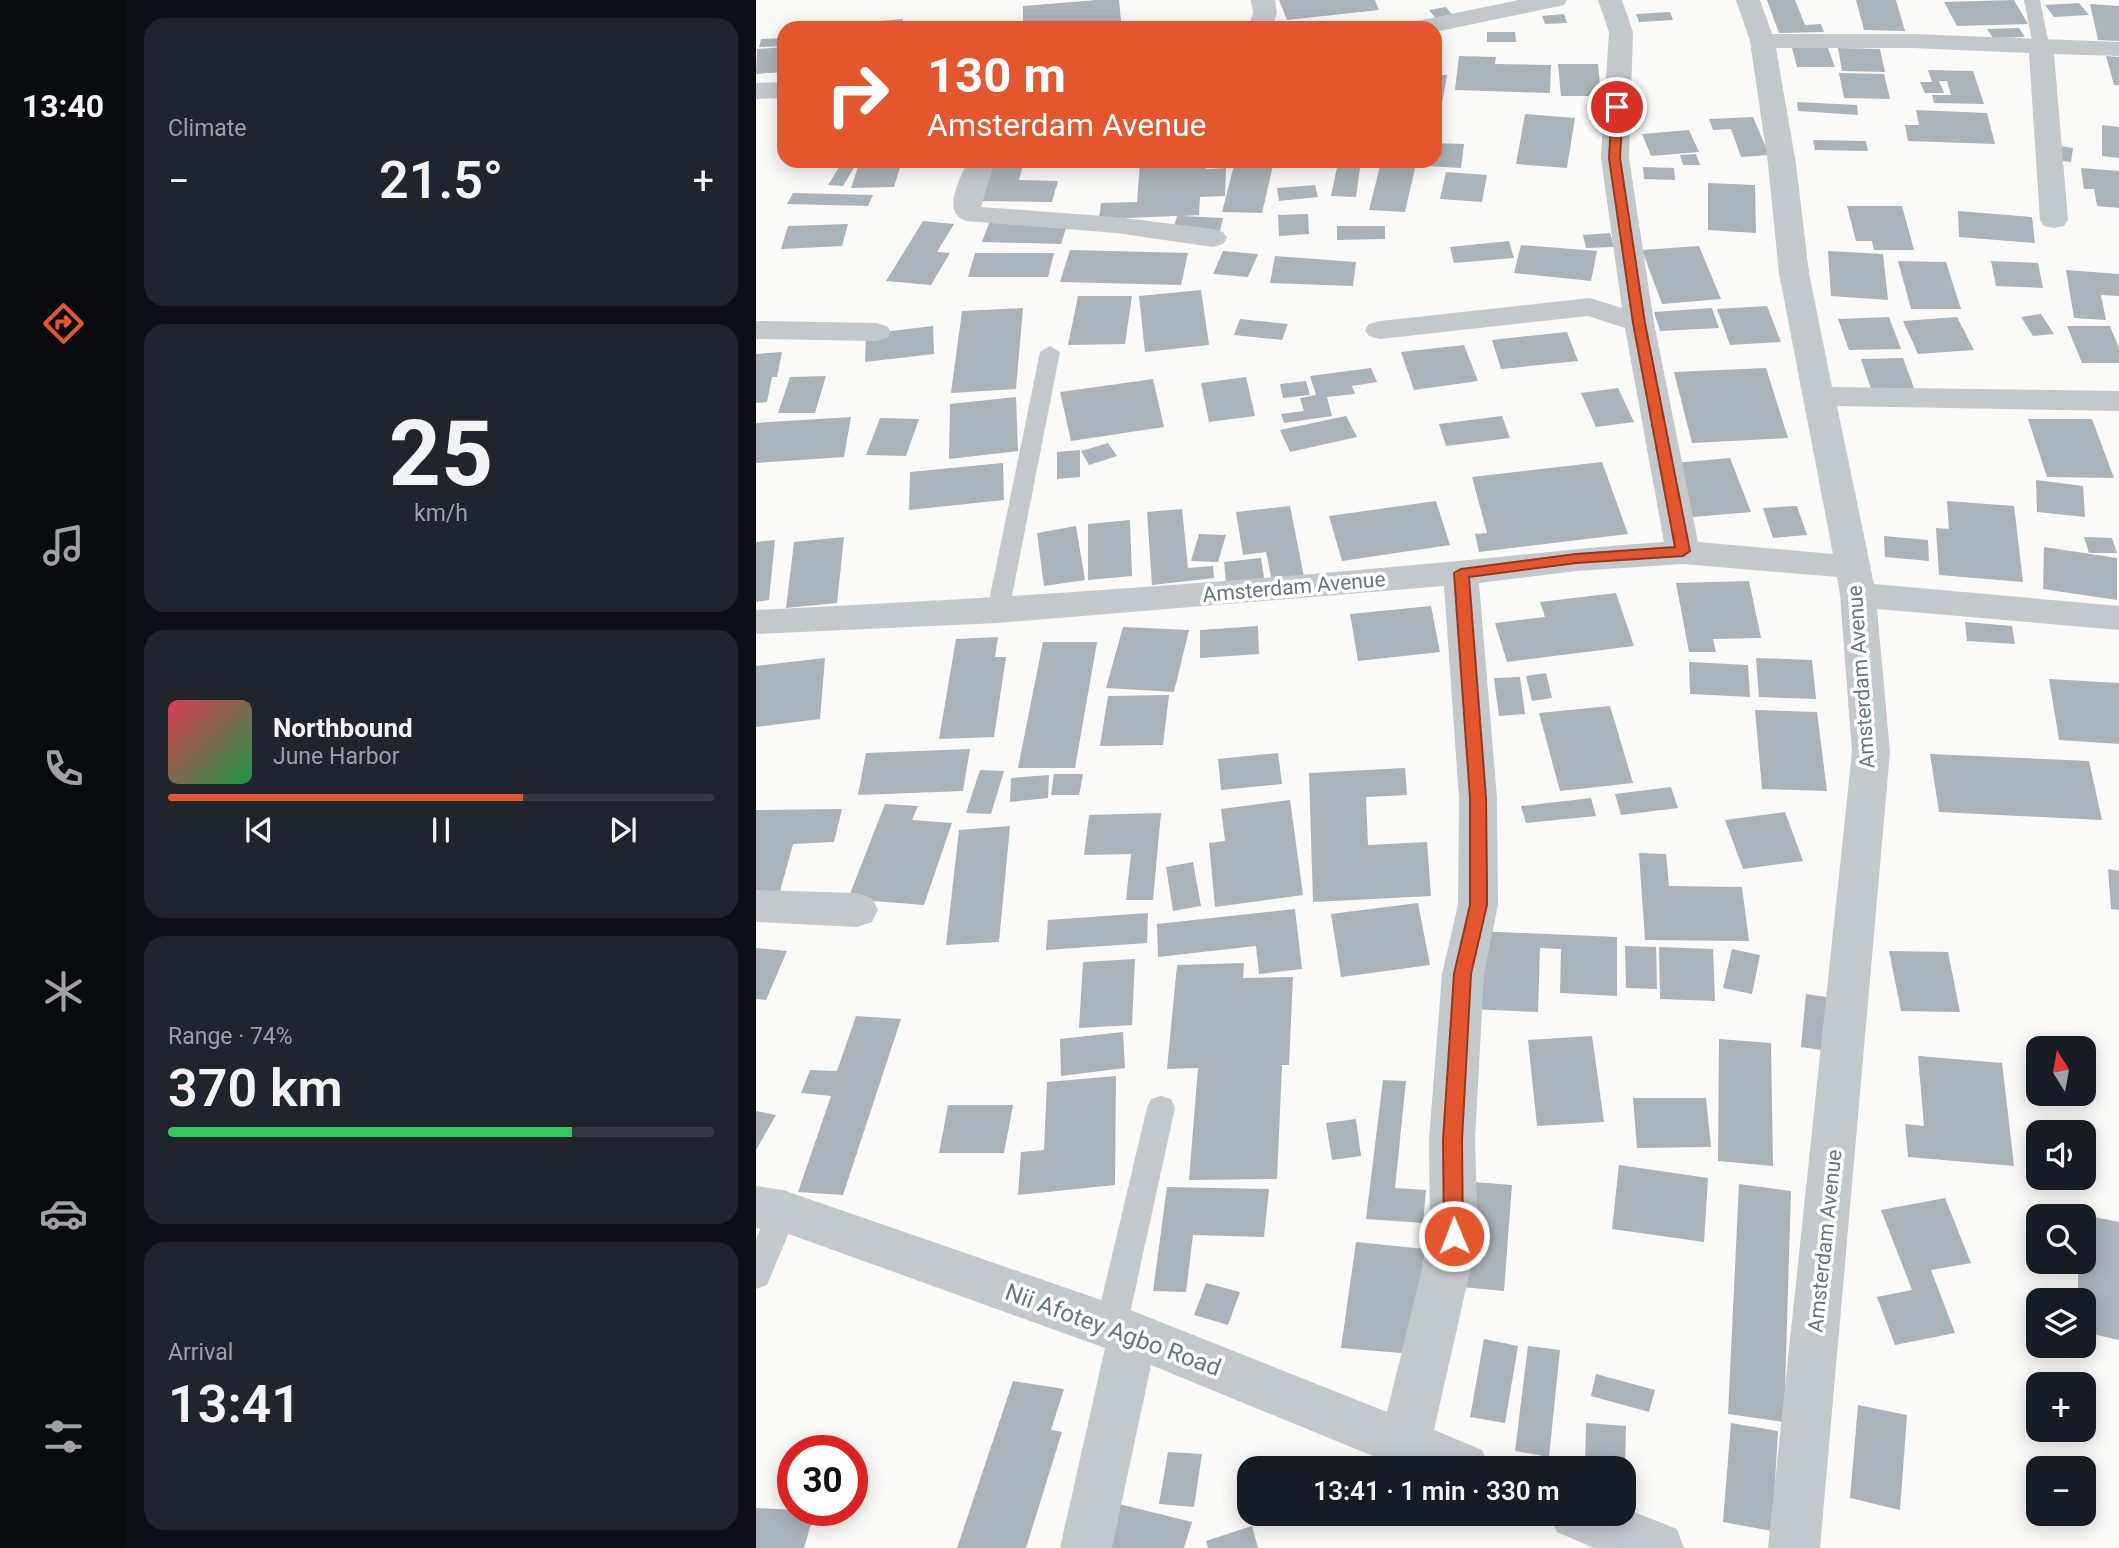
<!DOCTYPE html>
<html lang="en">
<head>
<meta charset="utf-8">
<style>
	:root { --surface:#171b24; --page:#20242c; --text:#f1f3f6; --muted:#9ea1a6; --line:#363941; --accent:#e4572e }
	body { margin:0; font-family:Roboto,sans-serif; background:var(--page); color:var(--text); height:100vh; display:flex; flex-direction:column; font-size:26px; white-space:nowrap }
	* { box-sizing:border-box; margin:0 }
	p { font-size:23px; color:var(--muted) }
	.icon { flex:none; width:38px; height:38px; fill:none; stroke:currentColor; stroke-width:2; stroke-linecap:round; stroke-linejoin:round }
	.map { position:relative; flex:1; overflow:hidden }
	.sheet { display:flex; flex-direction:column; gap:18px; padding:18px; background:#0d0f14; width:630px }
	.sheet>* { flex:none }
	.hud { position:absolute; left:21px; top:21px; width:665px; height:147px; border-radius:21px; box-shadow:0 4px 18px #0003; background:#e4572e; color:#fff; overflow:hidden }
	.needle { width:46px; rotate:349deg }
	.fabs { position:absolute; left:1270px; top:1036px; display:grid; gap:14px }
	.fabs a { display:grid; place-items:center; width:70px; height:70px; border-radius:14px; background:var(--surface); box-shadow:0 4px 18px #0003; font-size:35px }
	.speed { position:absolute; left:21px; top:1435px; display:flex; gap:14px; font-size:35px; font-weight:700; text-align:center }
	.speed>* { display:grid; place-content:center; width:91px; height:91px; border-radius:50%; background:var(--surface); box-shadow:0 4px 18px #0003; line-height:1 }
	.speed .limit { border:10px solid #d22; background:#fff; color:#111 }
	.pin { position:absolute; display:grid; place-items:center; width:60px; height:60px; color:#fff; margin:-30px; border:4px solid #fff; border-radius:50%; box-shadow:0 2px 7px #0007 }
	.me { position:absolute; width:77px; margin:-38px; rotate:359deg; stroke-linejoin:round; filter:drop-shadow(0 0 5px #0008) }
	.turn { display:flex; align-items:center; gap:24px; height:147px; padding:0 35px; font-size:32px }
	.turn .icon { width:91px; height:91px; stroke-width:2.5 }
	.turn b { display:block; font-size:49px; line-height:60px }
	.big { font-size:52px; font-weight:600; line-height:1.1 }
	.sheet .tile { flex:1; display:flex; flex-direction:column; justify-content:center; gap:10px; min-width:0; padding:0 24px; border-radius:21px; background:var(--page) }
	.sheet .dial { align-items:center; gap:0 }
	.dial b { font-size:91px; line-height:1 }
	.song { display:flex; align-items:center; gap:21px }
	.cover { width:84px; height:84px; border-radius:10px; background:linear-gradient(135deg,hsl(350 70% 55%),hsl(140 70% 35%)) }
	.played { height:7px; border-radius:4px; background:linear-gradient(90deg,var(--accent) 65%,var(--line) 65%) }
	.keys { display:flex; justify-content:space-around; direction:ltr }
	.heat { display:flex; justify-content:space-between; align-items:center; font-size:38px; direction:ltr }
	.charge { height:10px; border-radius:5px; background:linear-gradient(90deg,#34c759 74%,var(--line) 0) }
	.trip { position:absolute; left:481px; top:1456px; width:399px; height:70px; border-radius:21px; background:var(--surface); box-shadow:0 4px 18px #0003; font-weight:600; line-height:70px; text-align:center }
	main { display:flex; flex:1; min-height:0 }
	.dock { display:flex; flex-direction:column; width:126px; justify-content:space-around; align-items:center; background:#090b0e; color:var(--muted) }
	.dock .icon { width:49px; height:49px }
	.dock .active { color:var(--accent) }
	.dock b { font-size:32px; color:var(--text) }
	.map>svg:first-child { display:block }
	.building { fill:#aab3b9 }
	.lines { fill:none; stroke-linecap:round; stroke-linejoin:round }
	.service { fill:#c3c8cc; fill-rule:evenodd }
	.minor { fill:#c3c8cc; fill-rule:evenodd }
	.route { fill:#e4572e; stroke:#94391e; stroke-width:2 }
	.labels { text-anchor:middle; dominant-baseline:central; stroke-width:7; stroke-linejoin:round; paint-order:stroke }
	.street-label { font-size:21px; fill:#657683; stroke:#fff }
	.near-street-label { font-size:24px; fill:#657683; stroke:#fff }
</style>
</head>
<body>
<main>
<nav class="dock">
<b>13:40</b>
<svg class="icon active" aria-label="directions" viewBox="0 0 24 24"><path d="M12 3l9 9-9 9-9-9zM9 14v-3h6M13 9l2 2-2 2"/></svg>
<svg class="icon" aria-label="music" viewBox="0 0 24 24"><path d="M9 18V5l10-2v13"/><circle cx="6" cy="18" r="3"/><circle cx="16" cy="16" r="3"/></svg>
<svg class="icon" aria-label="phone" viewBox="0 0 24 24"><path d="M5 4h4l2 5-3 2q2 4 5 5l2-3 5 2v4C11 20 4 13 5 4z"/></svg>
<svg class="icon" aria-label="climate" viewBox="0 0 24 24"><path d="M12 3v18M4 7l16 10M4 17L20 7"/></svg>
<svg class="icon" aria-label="car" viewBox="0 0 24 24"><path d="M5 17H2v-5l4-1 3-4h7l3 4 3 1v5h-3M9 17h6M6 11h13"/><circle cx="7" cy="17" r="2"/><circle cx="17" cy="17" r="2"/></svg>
<svg class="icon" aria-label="filters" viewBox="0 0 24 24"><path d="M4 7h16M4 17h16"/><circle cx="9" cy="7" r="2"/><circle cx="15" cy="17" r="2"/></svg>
</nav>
<section class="sheet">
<div class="tile"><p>Climate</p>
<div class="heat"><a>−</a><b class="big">21.5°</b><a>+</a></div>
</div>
<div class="tile dial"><b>25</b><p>km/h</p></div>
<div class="tile">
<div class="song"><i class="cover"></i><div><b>Northbound</b><p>June Harbor</p></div></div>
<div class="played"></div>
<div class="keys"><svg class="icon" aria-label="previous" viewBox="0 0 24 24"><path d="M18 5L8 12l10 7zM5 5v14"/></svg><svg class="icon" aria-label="pause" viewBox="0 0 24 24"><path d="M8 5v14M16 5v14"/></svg><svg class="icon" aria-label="next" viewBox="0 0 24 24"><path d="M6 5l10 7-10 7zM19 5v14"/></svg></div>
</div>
<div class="tile"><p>Range · 74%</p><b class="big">370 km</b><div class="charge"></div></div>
<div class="tile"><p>Arrival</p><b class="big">13:41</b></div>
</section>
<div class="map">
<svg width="1363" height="1548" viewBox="0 0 1363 1548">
	<rect width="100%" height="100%" fill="#fafaf8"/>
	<!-- building -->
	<path class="building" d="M341,0H363L365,21L321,25V28H267V6Z
		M523,0H619L623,10L531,20Z
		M1011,0H1039L1049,25L1065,24L1068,32L1023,33Z
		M1100,0H1140L1149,31L1108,30Z
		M1258,0L1272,24L1201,26L1188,2Z
		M1323,3L1333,15L1298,17L1289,5Z
		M1334,4L1363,6V41L1342,40Z
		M690,7L698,17L681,20L673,10Z
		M914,12L917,20L883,22L880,14Z
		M808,14L811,23L789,24L786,16Z
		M147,19L146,28H87V24Z
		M1263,28L1269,37L1237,38L1231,29Z
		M731,32H759L760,42H731Z
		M28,38V46L3,47L5,39Z
		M28,47V72L0,74L1,49Z
		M1036,48H1072L1079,67H1041Z
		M1082,48L1124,49L1129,72L1086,71Z
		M703,56L740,57L739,64L795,65L794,93L699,90Z
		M1350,56L1363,57V85H1358Z
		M802,64H842L845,96H805Z
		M1172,70L1217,71L1228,104L1178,103L1176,95H1195L1191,81H1183L1188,93H1169L1164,82H1176Z
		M1083,73L1128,74L1134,99L1088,98Z
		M679,75H691L680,138H679Z
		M1041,102L1101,105L1102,115L1042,111Z
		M1160,110L1231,113L1239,144L1152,141L1149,125H1163Z
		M769,114L819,118L811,168L760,164Z
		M997,117L1013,155L985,157L975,129L957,130L953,119Z
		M1346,125L1363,127V158L1346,156Z
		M933,130L943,152L895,156L886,134Z
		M1057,140L1110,141L1112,151L1059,150Z
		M679,143L708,144L705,168L670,166L671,161H679Z
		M1291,144L1317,148L1315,162L1289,159Z
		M940,154L944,165H927L924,155Z
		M87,161H102L87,186L72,185Z
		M104,161H146L138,187L95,188Z
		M234,161H268L263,180L302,181L296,202L220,201Z
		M384,161H450V169L470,168L469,196L444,197L443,215L427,216L467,218L464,231L417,230L421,216L343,219L345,203L381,202Z
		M479,161H518L506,213L466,212Z
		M625,162L660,164L649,212L613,210Z
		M581,167L604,168L600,197L575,196Z
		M887,167L918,168L919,180L888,179Z
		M1325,168L1363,171V208L1341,206L1338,189H1328Z
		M690,172L731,175L726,202L684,199Z
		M952,183L999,185L1000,233L952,230Z
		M559,185L562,197L523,201L521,188Z
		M37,193L117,195L112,206L31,204Z
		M1091,206H1146L1158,250H1118L1116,241H1100Z
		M1202,211L1276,217L1279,243L1203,237Z
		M552,214L553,234L523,236L522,215Z
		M167,221L198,224L181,252L194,253L175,285L130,281Z
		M233,223L311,225L305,244L226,242Z
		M92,224L86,246L25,249L32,226Z
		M581,226H629V239L581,240Z
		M854,233L858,247L830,248L827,235Z
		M753,241L758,258L698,263L694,247Z
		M765,245L841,251L835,281L758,273Z
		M943,246L965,299L906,304L886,250Z
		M314,250L432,253L425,285L304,282Z
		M467,251L502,254L492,277L457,274Z
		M1072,251L1127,254L1132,300L1075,296Z
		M219,253H298L292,277H212Z
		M519,256L600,262L597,286L514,283Z
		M1142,261L1190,262L1205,309H1155Z
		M1235,261L1282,263L1287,288L1240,286Z
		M1310,270L1363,274V296L1345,295L1350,320L1318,318Z
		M445,290L453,345L389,352L383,296Z
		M322,296H376L369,344L312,345Z
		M1011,306L1025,342L974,345L961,309Z
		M267,308L260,389L195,393L206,311Z
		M956,308L963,328L904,331L898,312Z
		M1285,314L1298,334L1277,336L1265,317Z
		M1133,317L1145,349L1093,350L1082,319Z
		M1201,317L1218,350L1162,354L1147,321Z
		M484,319L532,324L526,340L478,335Z
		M177,326L178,354L109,362L110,334Z
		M1311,326H1354L1363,348V363H1326Z
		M811,332L822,361L745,369L736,340Z
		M708,345L722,381L658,390L645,352Z
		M26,352L21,377H16L11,402L0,403V354Z
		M1147,358L1158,388L1115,389L1105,359Z
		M615,368L621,382L596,386L599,394L571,397L576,416L528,423L525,414L548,411L544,398L560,395L554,376Z
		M1010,368L1032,438L936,443L918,372Z
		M70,376L59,413H22L34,377Z
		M490,377L499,416L453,422L445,383Z
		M397,379L408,427L315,441L304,392Z
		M550,381L554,395L527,398L524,384Z
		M862,388L878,422L840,427L825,393Z
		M260,397L262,451L193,459L194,404Z
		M590,416L601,437L534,452L524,430Z
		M746,416L754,438L690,446L683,424Z
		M95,417L88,457L0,463V423Z
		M124,418L163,419L150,456L110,455Z
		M1272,419H1336L1358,478L1291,477Z
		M352,443L361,456L333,465L325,451Z
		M324,450V477L301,479V452Z
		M974,458L995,512L937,517L918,463Z
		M846,462L872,534L723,552L719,534L731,533L716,477Z
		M247,463L248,500L153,510L154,472Z
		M1280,480L1327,486L1329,517L1281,512Z
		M680,501L694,545L586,561L573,516Z
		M1191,501L1258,506L1267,582L1183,575L1180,528L1193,529Z
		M534,506L548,577L516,581L510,552L487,555L480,512Z
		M1041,506L1051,535L1017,538L1007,508Z
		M426,509L432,568L457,566L458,578L396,585L391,512Z
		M374,520L376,576L332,580V524Z
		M320,526L329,580L288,586L281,533Z
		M443,534L470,535L462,562L435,561Z
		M1128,536L1172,540L1173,561L1129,557Z
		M88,537L81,603L30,608L38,542Z
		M1328,537L1356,538L1361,553H1333Z
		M19,540L13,600L0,602V542Z
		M1288,547L1361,558V600L1287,589Z
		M505,558L508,578L470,582L468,562Z
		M993,581L1005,638L957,639L960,652H933L920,583Z
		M860,593L878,646L751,662L739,623L789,617L784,602Z
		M675,606L684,652L602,661L594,614Z
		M1209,622L1256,626L1259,644L1211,641Z
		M502,626L503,654L444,658V630Z
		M367,627L433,630L418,692L350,688Z
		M242,637L239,657H250L238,737L183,739L200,639Z
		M287,642H341L319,768H262Z
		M69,658L64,719L0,727V666Z
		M1000,658L1056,660L1060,699L1003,697Z
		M933,662L992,665L994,697L934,694Z
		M790,673L796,698L776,701L770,676Z
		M764,677L769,714L743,716L738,678Z
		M1293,679L1363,683V744L1303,740Z
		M413,695L407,745L344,746L352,696Z
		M854,706L877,783L804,791L783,713Z
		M999,710L1061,712L1071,791L1006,789Z
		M214,749L207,791L102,795L110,753Z
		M522,753L526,784L465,790L462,759Z
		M1174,754L1333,761L1346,820L1183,812Z
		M649,768L651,795L610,797L612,845L671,842L675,896L557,902L553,773Z
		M224,770L248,771L235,814L210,813Z
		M298,774H327L323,795H295Z
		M293,775L292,798L254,802L255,778Z
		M915,787L922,808L865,815L859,794Z
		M835,798L840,816L770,823L765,806Z
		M534,800L547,895L459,907L453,843L469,841L465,809Z
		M129,804L162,806L156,820L196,823L168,905L92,899Z
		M86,809L78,842L37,844L22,899H0V810Z
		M1029,812L1047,861L987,869L969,820Z
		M405,813L397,900H370L375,854L328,855L333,815Z
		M254,826L243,942L190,945L203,830Z
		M883,853L910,854L913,886L986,887L993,941L889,940Z
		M437,862L445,906L417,911L410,867Z
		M1352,869L1363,871V910L1355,909Z
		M662,903L674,965L585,977L575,914Z
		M539,909L546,969L503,974L500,946L402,957L401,924Z
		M392,913L391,943L290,950L292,920Z
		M718,931L861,937V996L804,993L805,949L784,948L782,1012L713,1009Z
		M869,946L900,947L901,989L870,988Z
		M903,947L957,949L959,1001L904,999Z
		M0,948L31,951L10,1000L0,999Z
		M976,949L1004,955L996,994L967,988Z
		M1133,951L1192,952L1204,1012L1145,1011Z
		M379,959L376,1025L323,1028L327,962Z
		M488,963L487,978L537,977L533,1065H526L521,1179L433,1180L442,1068L411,1069L421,965Z
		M1050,994L1083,999L1080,1052L1045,1047Z
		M100,1016L145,1019L87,1195L42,1192L75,1096L45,1093L54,1070L81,1071Z
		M367,1032L369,1068L305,1076L304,1039Z
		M836,1036L848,1122L781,1126L772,1040Z
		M963,1039L1015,1043L1017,1166L962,1161Z
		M1162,1056L1246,1063L1258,1166L1152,1157L1149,1124L1168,1126Z
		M360,1076L359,1185L262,1195L265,1152L288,1150L291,1082Z
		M627,1080L650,1081L639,1188L670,1190L667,1223L610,1219Z
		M877,1098H950L955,1147L881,1148Z
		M192,1105H257L248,1153H183Z
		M0,1111L20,1115L0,1150Z
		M600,1119L605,1156L576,1160L570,1123Z
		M863,1165L952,1178L948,1242L856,1229Z
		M706,1181L756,1185L748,1291L695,1286Z
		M983,1184L1035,1191L1028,1422L972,1414Z
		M411,1187L513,1189L508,1237L437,1235L430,1292L397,1291Z
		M1189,1198L1215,1263L1175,1270L1199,1333L1139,1345L1121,1297L1156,1290L1125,1210Z
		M1328,1215L1363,1222V1340L1328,1332V1300H1322V1262H1328Z
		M600,1242L669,1249L657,1354L585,1348Z
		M450,1283L484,1292L472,1325L438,1315Z
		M728,1339L762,1346L749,1423L714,1417Z
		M772,1346L804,1350L793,1457L759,1451Z
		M840,1374L899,1390L893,1412L835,1396Z
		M257,1381L308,1389L295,1430L306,1432L270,1548H201Z
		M1102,1405L1151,1415L1144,1510L1094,1498Z
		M830,1423L870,1426L869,1468H829Z
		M975,1423L1022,1431L1016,1531L967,1522Z
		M412,1452L446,1454L438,1507L403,1504Z
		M363,1504L436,1522L428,1548H347Z
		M0,1508L59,1511L48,1548H0Z
		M496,1526L502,1548H452L450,1541Z"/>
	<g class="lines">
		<!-- service -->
		<path class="service" d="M1268,0H1284L1293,45L1291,48L1285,50L1277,45Z
			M294,346L304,352L253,611L250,617L242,619L234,617L231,611L284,352Z
			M405,1096L415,1099L419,1108L371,1327L366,1338L355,1342L344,1338L339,1327L391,1108L395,1099Z
			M27,1197L37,1201L42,1211L11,1285L0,1289V1239L17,1201Z"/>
		<!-- minor -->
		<path class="minor" d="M495,0H519L521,13L516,28H492L497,13Z
			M763,0H811L808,5L799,7L679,32V28H649L652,23L661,21Z
			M842,0H866L877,32L873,158L898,323L942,542L1077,554L1023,273L1012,164L994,41L980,0H1004L1016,34H1157L1363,42V56L1298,54L1312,220L1308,226L1298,228L1288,226L1284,220L1273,53L1157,48H1020L1040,164L1053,273L1076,387L1363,391V411L1081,406L1118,584L1363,606V630L1121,609L1134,752L1064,1548H1012L1096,752L1084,595L1081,577L927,564L820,571L723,583L741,798L742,905L728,974L719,1140L722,1236L678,1430L726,1450L734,1468H646L395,1365L356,1548H304L349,1348L27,1232L0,1228V1186L27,1190L377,1311L631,1412L674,1236L673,1140L686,974L702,905L703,798L688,586L242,623L0,634V610C235,599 469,583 702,561C771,555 839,546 908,542L869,328L832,316L624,339L613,336L609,330L613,324L624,321L834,298L866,308L845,158L853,32Z
			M28,82V98L0,99V83Z
			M211,161H239L225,207L360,217L457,229L467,232L471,238L467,244L457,247L360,233L210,221C184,212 205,179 211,161Z
			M0,321L120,323L131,326L135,332L131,338L120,341L0,339Z
			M0,890L101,893L116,898L122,910L116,922L101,927L0,922Z
			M868,1508L921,1529L928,1548H838L801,1532L793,1514H868Z"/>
	</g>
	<!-- route -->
	<path class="route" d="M861,104L867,107L864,158L889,323L934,551L927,556L820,563L713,577L730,798L731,884V905L715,974L706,1140L707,1236L704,1243L698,1245L691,1243L688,1236L687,1140L698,974L714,905V798L698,573L705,569L820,554L919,547L877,323L853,158L856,107Z"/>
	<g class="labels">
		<!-- street labels -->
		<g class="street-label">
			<text transform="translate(538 587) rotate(-5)">Amsterdam Avenue</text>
			<text transform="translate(1105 677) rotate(-94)">Amsterdam Avenue</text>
			<text transform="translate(1069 1241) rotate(-84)">Amsterdam Avenue</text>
		</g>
		<!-- near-street labels -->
		<g class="near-street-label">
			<text transform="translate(357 1330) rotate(20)">Nii Afotey Agbo Road</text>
		</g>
	</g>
</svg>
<div class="fabs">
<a><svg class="needle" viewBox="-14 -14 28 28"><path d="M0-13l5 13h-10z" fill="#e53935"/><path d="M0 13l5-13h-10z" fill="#9ea1a6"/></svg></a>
<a><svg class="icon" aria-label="sound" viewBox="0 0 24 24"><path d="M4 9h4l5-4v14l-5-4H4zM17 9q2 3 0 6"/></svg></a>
<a><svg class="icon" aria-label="search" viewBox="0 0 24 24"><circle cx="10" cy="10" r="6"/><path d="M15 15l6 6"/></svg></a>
<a><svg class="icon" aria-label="layers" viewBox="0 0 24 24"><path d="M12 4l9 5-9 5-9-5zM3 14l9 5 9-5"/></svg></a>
<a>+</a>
<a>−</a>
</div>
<div class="speed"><div class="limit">30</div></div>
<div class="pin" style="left:861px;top:107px;background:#d93025"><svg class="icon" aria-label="arrive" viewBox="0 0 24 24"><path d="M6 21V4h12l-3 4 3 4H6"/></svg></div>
<svg class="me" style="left:698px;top:1236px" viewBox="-20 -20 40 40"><circle r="17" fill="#e4572e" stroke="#fff" stroke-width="3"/><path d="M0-11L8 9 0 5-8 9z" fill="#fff"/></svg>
<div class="trip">13:41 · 1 min · 330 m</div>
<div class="hud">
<div class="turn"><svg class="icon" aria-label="right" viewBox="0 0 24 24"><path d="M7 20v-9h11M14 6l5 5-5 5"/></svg><div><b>130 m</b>Amsterdam Avenue</div></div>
</div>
</div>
</main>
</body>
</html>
